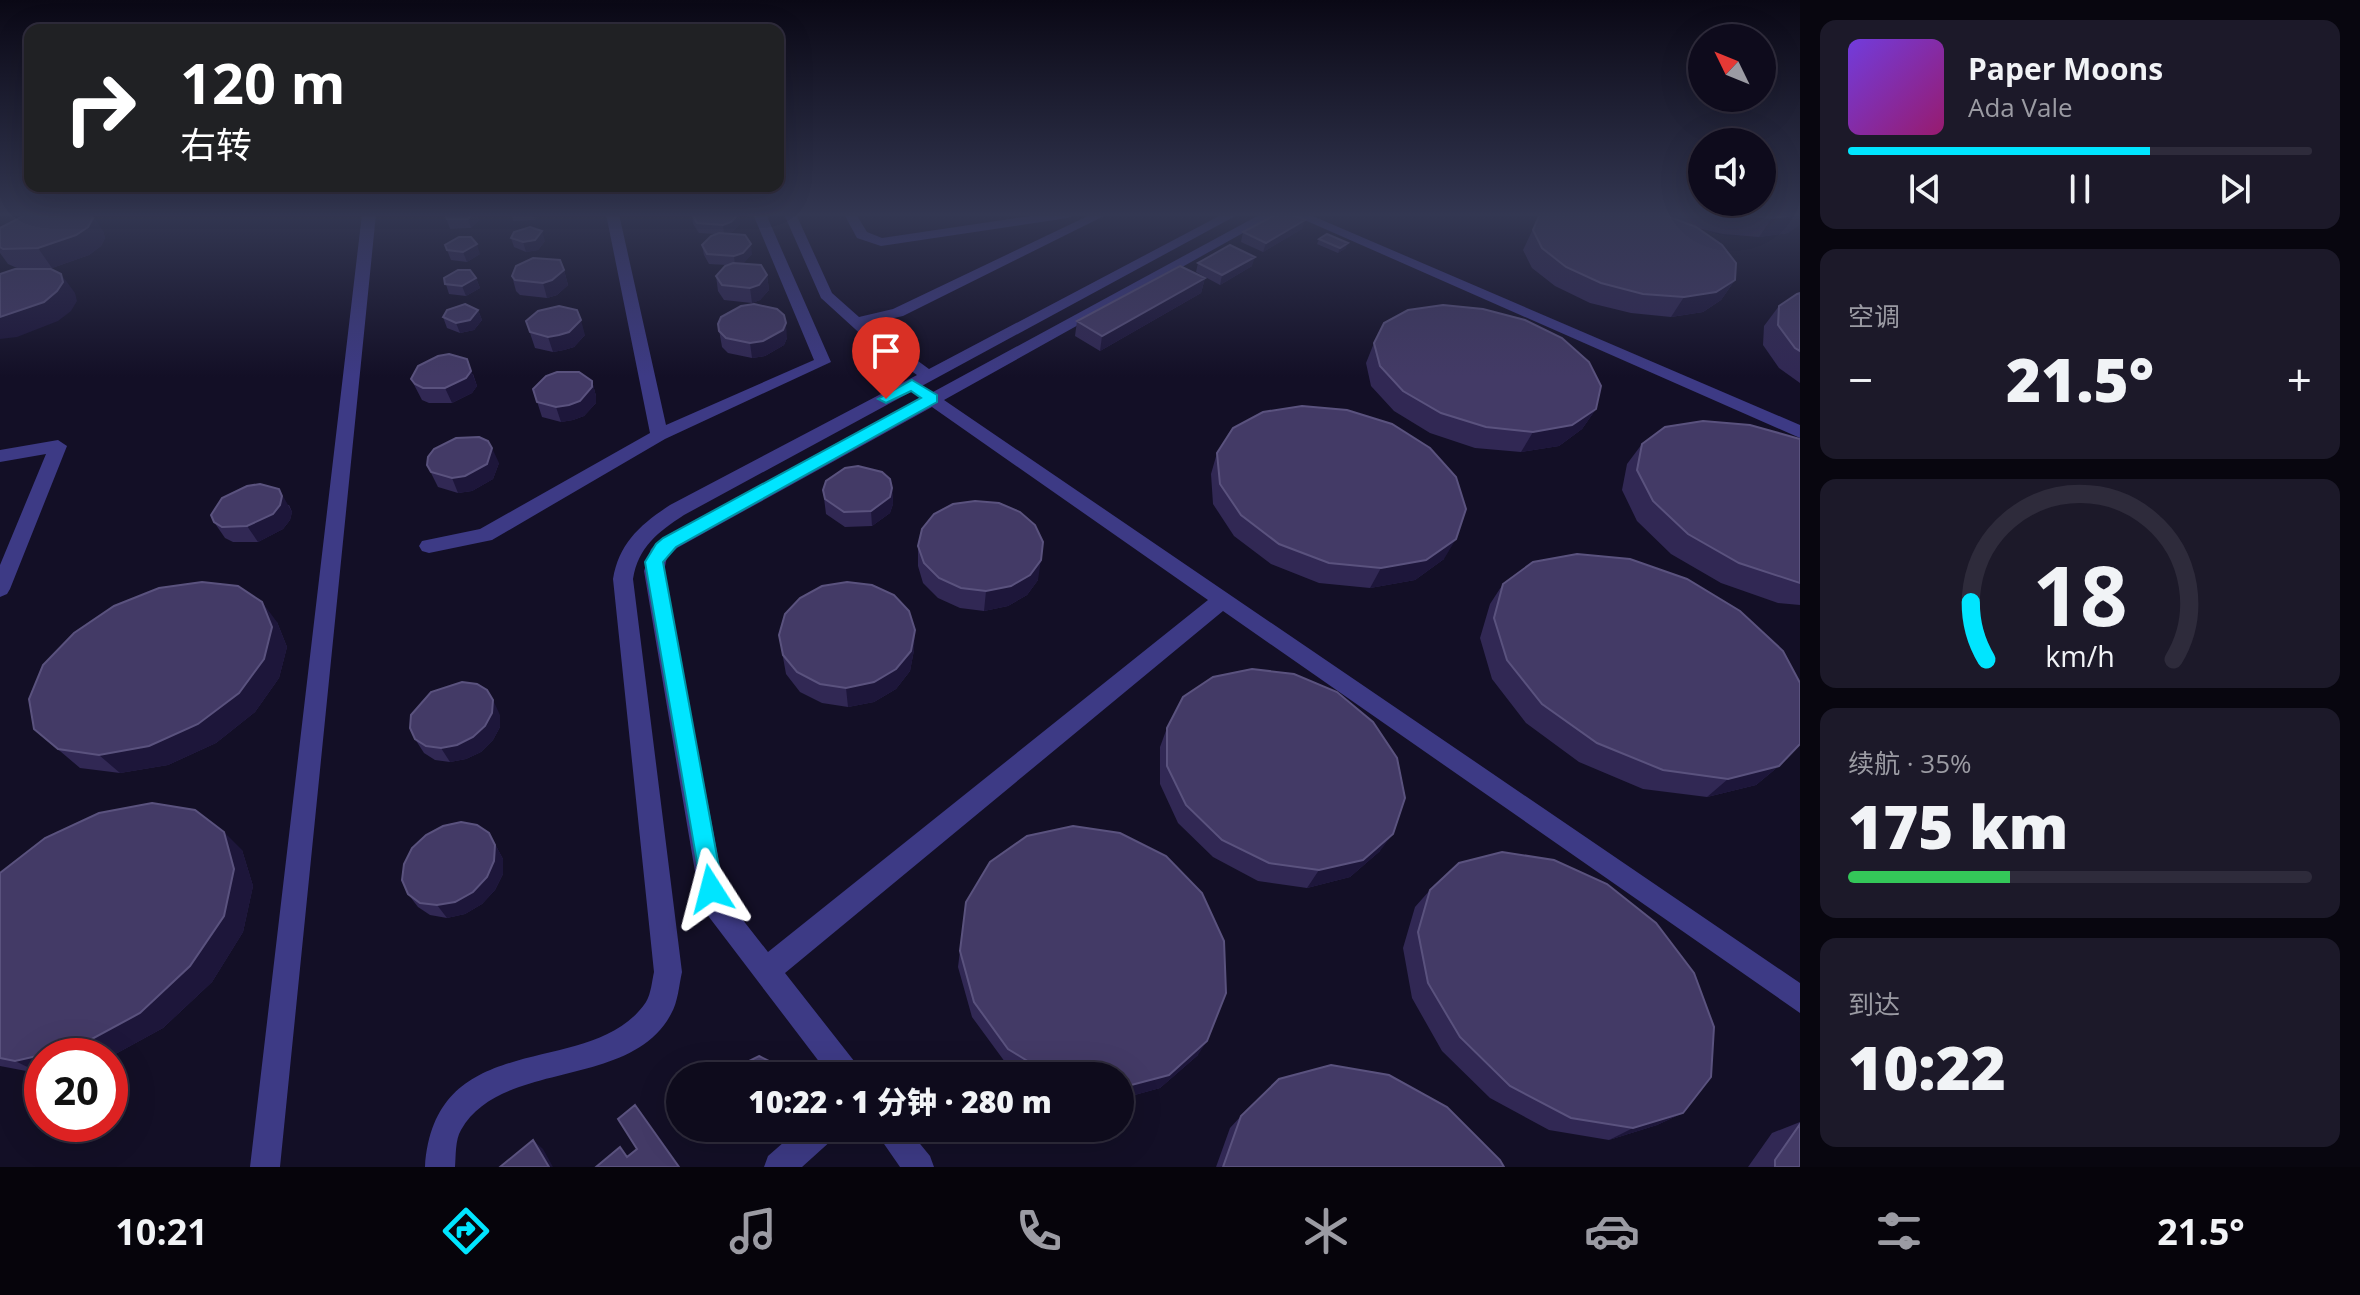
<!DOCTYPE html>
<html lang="zh">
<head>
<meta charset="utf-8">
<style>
	:root { --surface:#0e0b1c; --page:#1c1929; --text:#f1f3f6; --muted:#9b9ba3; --line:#2e2b3b; --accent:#00e5ff }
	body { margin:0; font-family:"Open Sans","Noto Sans SC",sans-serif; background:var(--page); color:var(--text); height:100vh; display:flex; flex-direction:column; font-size:30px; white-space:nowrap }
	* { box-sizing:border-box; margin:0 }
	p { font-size:26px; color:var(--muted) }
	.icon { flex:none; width:44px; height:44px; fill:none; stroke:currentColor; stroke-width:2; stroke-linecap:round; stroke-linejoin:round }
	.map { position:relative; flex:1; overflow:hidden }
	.details { display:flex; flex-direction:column; gap:20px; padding:20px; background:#08060f; width:560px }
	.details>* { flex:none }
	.banner { position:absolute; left:24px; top:24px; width:760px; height:168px; border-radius:16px; box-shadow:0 8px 32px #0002,0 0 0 2px var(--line); background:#202124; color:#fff; overflow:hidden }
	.needle { width:52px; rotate:313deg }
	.controls { position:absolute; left:1688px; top:24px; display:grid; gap:16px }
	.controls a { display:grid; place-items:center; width:88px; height:88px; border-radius:50%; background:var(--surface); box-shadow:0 8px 32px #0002,0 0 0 2px var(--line); font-size:40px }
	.speed { position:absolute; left:24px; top:1038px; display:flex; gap:16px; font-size:40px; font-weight:700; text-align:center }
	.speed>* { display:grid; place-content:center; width:104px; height:104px; border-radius:50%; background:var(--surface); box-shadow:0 8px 32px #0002,0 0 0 2px var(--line); line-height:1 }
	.speed .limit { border:12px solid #d22; background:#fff; color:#111 }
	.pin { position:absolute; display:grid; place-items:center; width:68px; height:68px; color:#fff; margin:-82px -34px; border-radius:50% 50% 50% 0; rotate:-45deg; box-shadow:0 0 8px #0007 }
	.pin .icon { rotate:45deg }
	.me { position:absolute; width:88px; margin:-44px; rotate:351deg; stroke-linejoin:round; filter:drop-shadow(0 0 6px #0008) }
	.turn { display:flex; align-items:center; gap:28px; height:168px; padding:0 24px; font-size:36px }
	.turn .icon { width:104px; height:104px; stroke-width:2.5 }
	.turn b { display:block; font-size:56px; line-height:68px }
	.big { font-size:60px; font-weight:800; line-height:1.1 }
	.details .card { flex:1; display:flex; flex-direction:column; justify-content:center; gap:12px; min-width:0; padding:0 28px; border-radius:16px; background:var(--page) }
	.details .dial { align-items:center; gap:0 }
	.dial svg { height:208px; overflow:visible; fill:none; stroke:var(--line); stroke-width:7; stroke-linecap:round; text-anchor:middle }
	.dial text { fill:var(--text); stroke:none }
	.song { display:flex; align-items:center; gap:24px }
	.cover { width:96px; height:96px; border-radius:12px; background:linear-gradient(135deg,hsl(260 70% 55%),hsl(320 70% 35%)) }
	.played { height:8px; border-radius:4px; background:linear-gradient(90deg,var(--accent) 65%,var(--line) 65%) }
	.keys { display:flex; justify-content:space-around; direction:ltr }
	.heat { display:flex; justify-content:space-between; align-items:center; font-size:44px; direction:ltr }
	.charge { height:12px; border-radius:6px; background:linear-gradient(90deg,#34c759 35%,var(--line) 0) }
	.trip { position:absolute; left:666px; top:1062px; width:468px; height:80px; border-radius:40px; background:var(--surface); box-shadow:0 8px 32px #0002,0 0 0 2px var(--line); font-weight:800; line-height:80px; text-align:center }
	.dock { display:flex; height:128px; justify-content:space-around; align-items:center; background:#06040b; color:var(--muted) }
	.dock .icon { width:56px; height:56px }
	.dock .current { color:var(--accent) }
	.dock b { font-size:36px; color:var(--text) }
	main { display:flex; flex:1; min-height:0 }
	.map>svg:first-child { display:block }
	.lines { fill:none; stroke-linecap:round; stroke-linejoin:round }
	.minor { fill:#3d3a85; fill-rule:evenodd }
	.wall { fill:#312854 }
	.shaded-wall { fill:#1d163a }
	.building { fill:#433a66; stroke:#5a527e; stroke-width:2 }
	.route { fill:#00e5ff; stroke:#0095a6; stroke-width:2 }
</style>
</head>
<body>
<main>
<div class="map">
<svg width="1800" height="1167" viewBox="0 0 1800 1167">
	<rect width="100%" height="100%" fill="#130f26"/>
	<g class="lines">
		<!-- minor -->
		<path class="minor" d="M362,214H376L280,1167H250Z
			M606,214H619L666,425L814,360L753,214H766L831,362L665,439L492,540L429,553L422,551L419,546L422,541L480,529L650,433Z
			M784,214H796L832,293L859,317L893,309L1092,214H1108L903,316L867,324L929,369L1223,214H1239L684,515C658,532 638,547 633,579L682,972C679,985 678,1002 671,1014C631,1090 501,1059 461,1130C455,1140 456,1156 455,1167H425C435,1022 592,1082 646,1002C651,994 652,981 654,972L613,579C619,543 641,524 670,505L917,375L866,339L821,298Z
			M844,214H856L867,232L882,238L1044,214H1075L1068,218L881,246L857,238Z
			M1261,214H1277L944,400L1800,983V1013L1223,611L785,973L858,1066L862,1076H830L709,917L698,889L644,571L651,549L663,538L920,398L917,394L919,390L933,392ZM932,407L1208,600L768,952L728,901L724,889L664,571L667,557L677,548Z
			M1291,214H1308L1800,425V438Z
			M58,440L67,446L10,589L7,594L0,597V565L46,454L0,462V450Z
			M800,1128H837L833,1139L802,1167H764L768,1156Z
			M873,1128H907L930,1156L934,1167H900Z"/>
	</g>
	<!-- wall -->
	<path class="wall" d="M445,214H477L479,220L471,228L450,229Z
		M511,214H540L535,220L513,221Z
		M1543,214H1800L1788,233L1759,237L1723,234L1697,228L1735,280L1721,300L1703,312L1671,317L1631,313L1590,303L1555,286L1532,268L1523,250L1539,216Z
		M692,215L740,224L732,232L727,234L752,254L742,264L767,275L769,290L760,300L752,303L724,300L718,291L716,276L727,265L709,264L704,255L702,245L716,234L699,233L693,224Z
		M1305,220L1302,229L1263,252L1241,242L1243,232Z
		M0,228L103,231L105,238L101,246L89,255L52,268H17L8,264L0,253Z
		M511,238L545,241L538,250L526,252L514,247Z
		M1319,239L1346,248L1338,253L1317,244Z
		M445,245L480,254L467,262L451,260Z
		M1198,263L1252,266L1220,285L1196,272Z
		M564,270L568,285L557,295L547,298L520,295L516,291L512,276Z
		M444,278H476L480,288L466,296L449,294Z
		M1205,278L1201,293L1100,351L1075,336L1077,321Z
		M1800,293V383L1779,368L1763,345L1764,326L1779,306Z
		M478,310L482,320L474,330L460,333L447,328L443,317Z
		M526,321L585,335L574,347L564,350L553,352L535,348Z
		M718,324L787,338L784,345L765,356L752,358L728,353L722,347Z
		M1374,343L1596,409L1582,429L1559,446L1521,452L1475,448L1430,433L1394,411L1371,386L1366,363Z
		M473,374L477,386L472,393L452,403H429L422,400L411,379Z
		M592,381L596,396V403L584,416L573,420L561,422L542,417L533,389Z
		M1800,439V605L1778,603L1721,583L1671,554L1637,521L1622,490L1627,464L1642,444Z
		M1217,453L1444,559L1415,580L1370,588L1319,583L1271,564L1234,536L1213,504L1211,474Z
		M499,463L493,479L472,491L458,493L438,487L427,465Z
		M892,488L893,504L890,513L872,526L845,527L826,514L823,490Z
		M289,505L292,512L290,520L283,529L258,542H233L225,538L214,522Z
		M918,546L1038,580L1027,595L1008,606L984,611L960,608L938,598L923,583L918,566Z
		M1503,584L1779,766L1756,785L1707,797L1643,789L1579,762L1526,723L1492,679L1480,638L1490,604Z
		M277,622L287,647L279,678L255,712L216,743L168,765L120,773L80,768L34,729Z
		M779,635L914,650L910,671L896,689L874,702L848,707L822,703L800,692L786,674Z
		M500,715V727L493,740L481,752L466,759L450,762L435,760L424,753L415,739Z
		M1167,728L1380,851L1350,877L1307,888L1258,881L1213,857L1178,823L1160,784V747Z
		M489,833L503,859V874L495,890L482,904L465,914L447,918L430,915L418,907L408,894Z
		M242,850L253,886L243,932L212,982L163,1028L110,1057L42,1056V1074L0,1066V873Z
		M1430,890L1683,1113L1657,1125L1609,1140L1549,1130L1490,1098L1442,1051L1412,998L1403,948L1415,907Z
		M966,902L1198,1055L1160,1088L1120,1099V1076H1027L1005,1062L972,1017L958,967Z
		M1241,1116L1504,1167H1216L1230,1128Z
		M1800,1122V1167H1748L1772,1133Z"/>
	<!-- shaded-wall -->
	<path class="shaded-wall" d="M92,214L103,231L105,238L101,246L89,255L52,268L38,248Z
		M473,214H477L479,220L471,228L468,219Z
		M533,214H540L535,220Z
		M739,214L740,224L732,232L724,235L723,225Z
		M1800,214V225L1788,233L1759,237L1772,218Z
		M1305,220L1302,229L1263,252L1266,243Z
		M542,231L545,241L538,250L526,252L523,242Z
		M1348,243L1346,248L1338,253L1340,248Z
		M477,244L480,254L467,262L463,252Z
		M751,244L752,254L744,263L735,266L734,256Z
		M1255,257L1252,266L1220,285L1222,275Z
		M564,270L568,285L557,295L547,298L543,283Z
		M61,274L75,293L77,301L71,311L58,321L17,337L0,339V317Z
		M767,275L769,290L760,300L752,303L750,288Z
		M476,278L480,288L466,296L462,286Z
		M1205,278L1201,293L1100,351L1102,336Z
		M1735,280L1721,300L1703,312L1671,317L1684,297Z
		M478,310L482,320L474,330L460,333L456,323Z
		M581,320L585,335L574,347L564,350L553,352L548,337Z
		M786,323L787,338L784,345L765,356L752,358L750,343Z
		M467,359L477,386L472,393L452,403L445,388Z
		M592,381L596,396V403L584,416L573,420L561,422L556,407Z
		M1596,409L1582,429L1559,446L1521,452L1533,432Z
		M492,448L499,463L493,479L472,491L458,493L452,478Z
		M892,488L893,504L890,513L872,526L871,511Z
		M279,489L292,512L290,520L283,529L258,542L247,526Z
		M1456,539L1444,559L1415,580L1370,588L1381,568Z
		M1041,560L1038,580L1027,595L1008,606L984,611L986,591Z
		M262,602L277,622L287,647L279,678L255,712L216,743L168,765L120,773L99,755Z
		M915,630L914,650L910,671L896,689L874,702L848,707L846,688Z
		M493,700L500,715V727L493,740L481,752L466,759L450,762L441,748Z
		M1779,766L1756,785L1707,797L1728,779Z
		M224,832L242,850L253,886L243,932L212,982L163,1028L110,1057L42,1056V1074L15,1061Z
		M489,833L503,859V874L495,890L482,904L465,914L447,918L437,905Z
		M1393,834L1380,851L1350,877L1307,888L1319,870Z
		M1207,1041L1198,1055L1160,1088L1120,1099V1088Z
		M1683,1113L1657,1125L1609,1140L1633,1128Z
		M533,1140L543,1149L553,1167H549Z"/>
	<!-- building -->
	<path class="building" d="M27,214H92L93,218L88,227L76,235L38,248L3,249L0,247V228Z
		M445,214H473L468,219H447Z
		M694,214H739L731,222L723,225L697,223L692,215Z
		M1277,214H1291L1305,220L1266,243L1243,232Z
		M1543,214H1662L1696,227L1722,245L1736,263L1735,280L1716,292L1684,297L1643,294L1601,283L1566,267L1542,248L1533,230L1539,216Z
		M1729,214H1800L1772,218Z
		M530,227L542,231L535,240L523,242L511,238L514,232Z
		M719,233L745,235L751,244L743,253L734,256L707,254L702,245L711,236Z
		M1327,234L1348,243L1340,248L1319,239Z
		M459,237H471L477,244L463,252L447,250L445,245Z
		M1230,245L1255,257L1222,275L1198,263Z
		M533,258L560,260L564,270L552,280L543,283L515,280L512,276L516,266Z
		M733,263L761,265L767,275L759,285L750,288L722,285L716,276L725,266Z
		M1180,266L1205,278L1102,336L1077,321Z
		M15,269H51L61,274L63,282L57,291L44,302L0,317V274Z
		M458,270H470L476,278L462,286L445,284L444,278Z
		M1800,293V351L1795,348L1778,325L1779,306L1797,294Z
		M465,304L478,310L470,320L456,323L443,317L447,310Z
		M754,304L777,309L784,315L786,323L783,330L763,341L750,343L726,338L719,331L718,324L721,317L741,306Z
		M1443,305L1483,309L1525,320L1562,338L1589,362L1601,386L1596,409L1572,425L1533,432L1486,427L1441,413L1403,391L1380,366L1374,343L1384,323L1408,310Z
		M559,306L577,310L581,320L569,332L559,335L548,337L530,332L526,321L538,311Z
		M449,354L467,359L471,371L466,378L445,388H423L415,384L411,379L418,366L438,356Z
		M557,372H579L592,381V387L580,401L569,405L556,407L537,402L533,389L546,376Z
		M1302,406L1347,410L1392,424L1430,448L1456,477L1466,509L1456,539L1426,560L1381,568L1329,563L1279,544L1241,515L1220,484L1217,453L1233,428L1263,412Z
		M1703,421L1750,425L1800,439V583L1739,563L1688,534L1653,501L1637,470L1642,444L1665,427Z
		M479,437L488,441L492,448L487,464L465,476L452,478L431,472L427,465L428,457L434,449L456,438Z
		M858,466L882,472L890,479L892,488L890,497L871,511L844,512L825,499L823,490L826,481L845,468Z
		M260,484L279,489L282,496L280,505L273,514L247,526L222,527L214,522L211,515L222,498L247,486Z
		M975,501L999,503L1020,512L1035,525L1043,542L1041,560L1030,575L1011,586L986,591L961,588L939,578L924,563L918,546L922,529L934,514L953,504Z
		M1577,554L1630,559L1687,579L1740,611L1783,651L1800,683V744L1779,766L1728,779L1663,770L1597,743L1542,704L1507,660L1494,618L1503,584L1533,562Z
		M202,582L238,586L262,602L272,627L264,659L239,693L198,724L149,746L99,755L58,749L34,729L29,699L43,665L74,633L114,606L159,588Z
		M847,582L872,585L894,595L909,611L915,630L911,651L896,669L874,682L846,688L820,684L797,672L783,655L779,635L785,614L800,598L822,586Z
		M1252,669L1294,674L1337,692L1373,722L1397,758L1405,798L1393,834L1363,860L1319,870L1269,863L1222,840L1186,805L1167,766V728L1183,697L1213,677Z
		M462,682L477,684L487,690L493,700L492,713L485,726L473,737L457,745L441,748L426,746L415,739L410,728L411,715L431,692Z
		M152,803L195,810L224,832L234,869L224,916L190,966L140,1013L77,1047L15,1061L0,1058V873L45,838L99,813Z
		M461,822L477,825L489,833L495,845L494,861L487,877L473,892L455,902L437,905L420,903L408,894L402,880L404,864L412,848L426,835L443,826Z
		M1073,826L1120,833L1166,856L1202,893L1224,941L1226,993L1207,1041L1169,1075L1120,1088V1076H1052L1008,1049L974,1002L960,951L966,902L990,862L1027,836Z
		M1502,852L1554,860L1607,884L1656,923L1694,973L1714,1027L1711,1077L1683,1113L1633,1128L1571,1118L1510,1086L1460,1037L1428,983L1418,932L1430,890L1459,863Z
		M759,1056L769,1061L773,1072L772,1076H743L742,1074L747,1062Z
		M1331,1065L1389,1075L1447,1107L1500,1160L1504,1167H1223L1241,1116L1279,1079Z
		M635,1105L679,1167H596L620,1147L627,1157L637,1149L618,1119Z
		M1800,1124V1167H1775V1160Z
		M533,1140L549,1167H500Z"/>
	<!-- sky -->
	<linearGradient id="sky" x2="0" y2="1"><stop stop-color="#0a0815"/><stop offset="0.57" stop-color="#333752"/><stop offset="1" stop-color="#333752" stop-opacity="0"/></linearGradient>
	<rect width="1800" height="377" fill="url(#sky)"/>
	<!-- route -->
	<path class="route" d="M912,380L937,395V402L676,547L663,562L723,889L720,897L711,900L703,897L645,562L656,544L663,538L921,398L911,391L886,403L878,399Z"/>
</svg>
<div class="controls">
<a><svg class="needle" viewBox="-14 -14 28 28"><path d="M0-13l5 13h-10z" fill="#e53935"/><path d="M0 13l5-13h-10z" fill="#9b9ba3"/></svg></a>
<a><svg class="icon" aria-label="sound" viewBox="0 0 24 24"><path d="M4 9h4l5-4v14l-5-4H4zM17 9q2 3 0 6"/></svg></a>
</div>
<div class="speed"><div class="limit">20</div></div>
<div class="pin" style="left:886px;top:399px;background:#d93025"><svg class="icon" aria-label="arrive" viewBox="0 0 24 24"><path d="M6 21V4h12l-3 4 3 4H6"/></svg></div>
<svg class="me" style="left:711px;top:889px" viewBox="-20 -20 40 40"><path d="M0-17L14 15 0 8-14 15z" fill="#00e5ff" stroke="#fff" stroke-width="4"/></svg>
<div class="trip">10:22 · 1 分钟 · 280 m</div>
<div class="banner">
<div class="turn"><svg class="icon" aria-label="right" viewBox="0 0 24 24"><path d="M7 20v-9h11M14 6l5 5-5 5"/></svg><div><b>120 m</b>右转</div></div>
</div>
</div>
<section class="details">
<div class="card">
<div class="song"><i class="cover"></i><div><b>Paper Moons</b><p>Ada Vale</p></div></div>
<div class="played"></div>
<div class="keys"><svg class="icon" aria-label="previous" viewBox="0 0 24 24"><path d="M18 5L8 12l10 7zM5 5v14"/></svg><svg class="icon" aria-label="pause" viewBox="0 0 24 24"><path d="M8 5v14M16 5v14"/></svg><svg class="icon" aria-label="next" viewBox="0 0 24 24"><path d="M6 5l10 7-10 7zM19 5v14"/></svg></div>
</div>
<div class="card"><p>空调</p>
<div class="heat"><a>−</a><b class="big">21.5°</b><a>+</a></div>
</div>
<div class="card dial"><svg viewBox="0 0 100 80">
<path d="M14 69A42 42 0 1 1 86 69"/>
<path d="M14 69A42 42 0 0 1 8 47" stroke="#00e5ff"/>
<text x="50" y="56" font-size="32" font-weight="700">18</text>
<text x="50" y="72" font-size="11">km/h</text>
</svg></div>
<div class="card"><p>续航 · 35%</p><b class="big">175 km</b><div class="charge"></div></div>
<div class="card"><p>到达</p><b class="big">10:22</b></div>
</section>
</main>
<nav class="dock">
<b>10:21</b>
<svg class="icon current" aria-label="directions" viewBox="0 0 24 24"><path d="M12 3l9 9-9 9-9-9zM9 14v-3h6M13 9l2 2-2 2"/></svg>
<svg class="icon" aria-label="music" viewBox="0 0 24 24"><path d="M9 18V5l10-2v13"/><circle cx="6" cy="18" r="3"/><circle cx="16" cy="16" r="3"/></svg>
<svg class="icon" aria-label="phone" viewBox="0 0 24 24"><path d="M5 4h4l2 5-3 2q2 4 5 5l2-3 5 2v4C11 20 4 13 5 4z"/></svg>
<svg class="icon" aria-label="climate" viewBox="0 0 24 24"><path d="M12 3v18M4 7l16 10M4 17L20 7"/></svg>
<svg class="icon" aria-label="car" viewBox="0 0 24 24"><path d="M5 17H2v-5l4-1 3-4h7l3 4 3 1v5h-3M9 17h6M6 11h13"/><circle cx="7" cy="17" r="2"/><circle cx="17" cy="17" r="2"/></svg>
<svg class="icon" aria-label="filters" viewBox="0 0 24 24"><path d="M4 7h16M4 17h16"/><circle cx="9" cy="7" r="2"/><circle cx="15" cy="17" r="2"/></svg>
<b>21.5°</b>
</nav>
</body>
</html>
